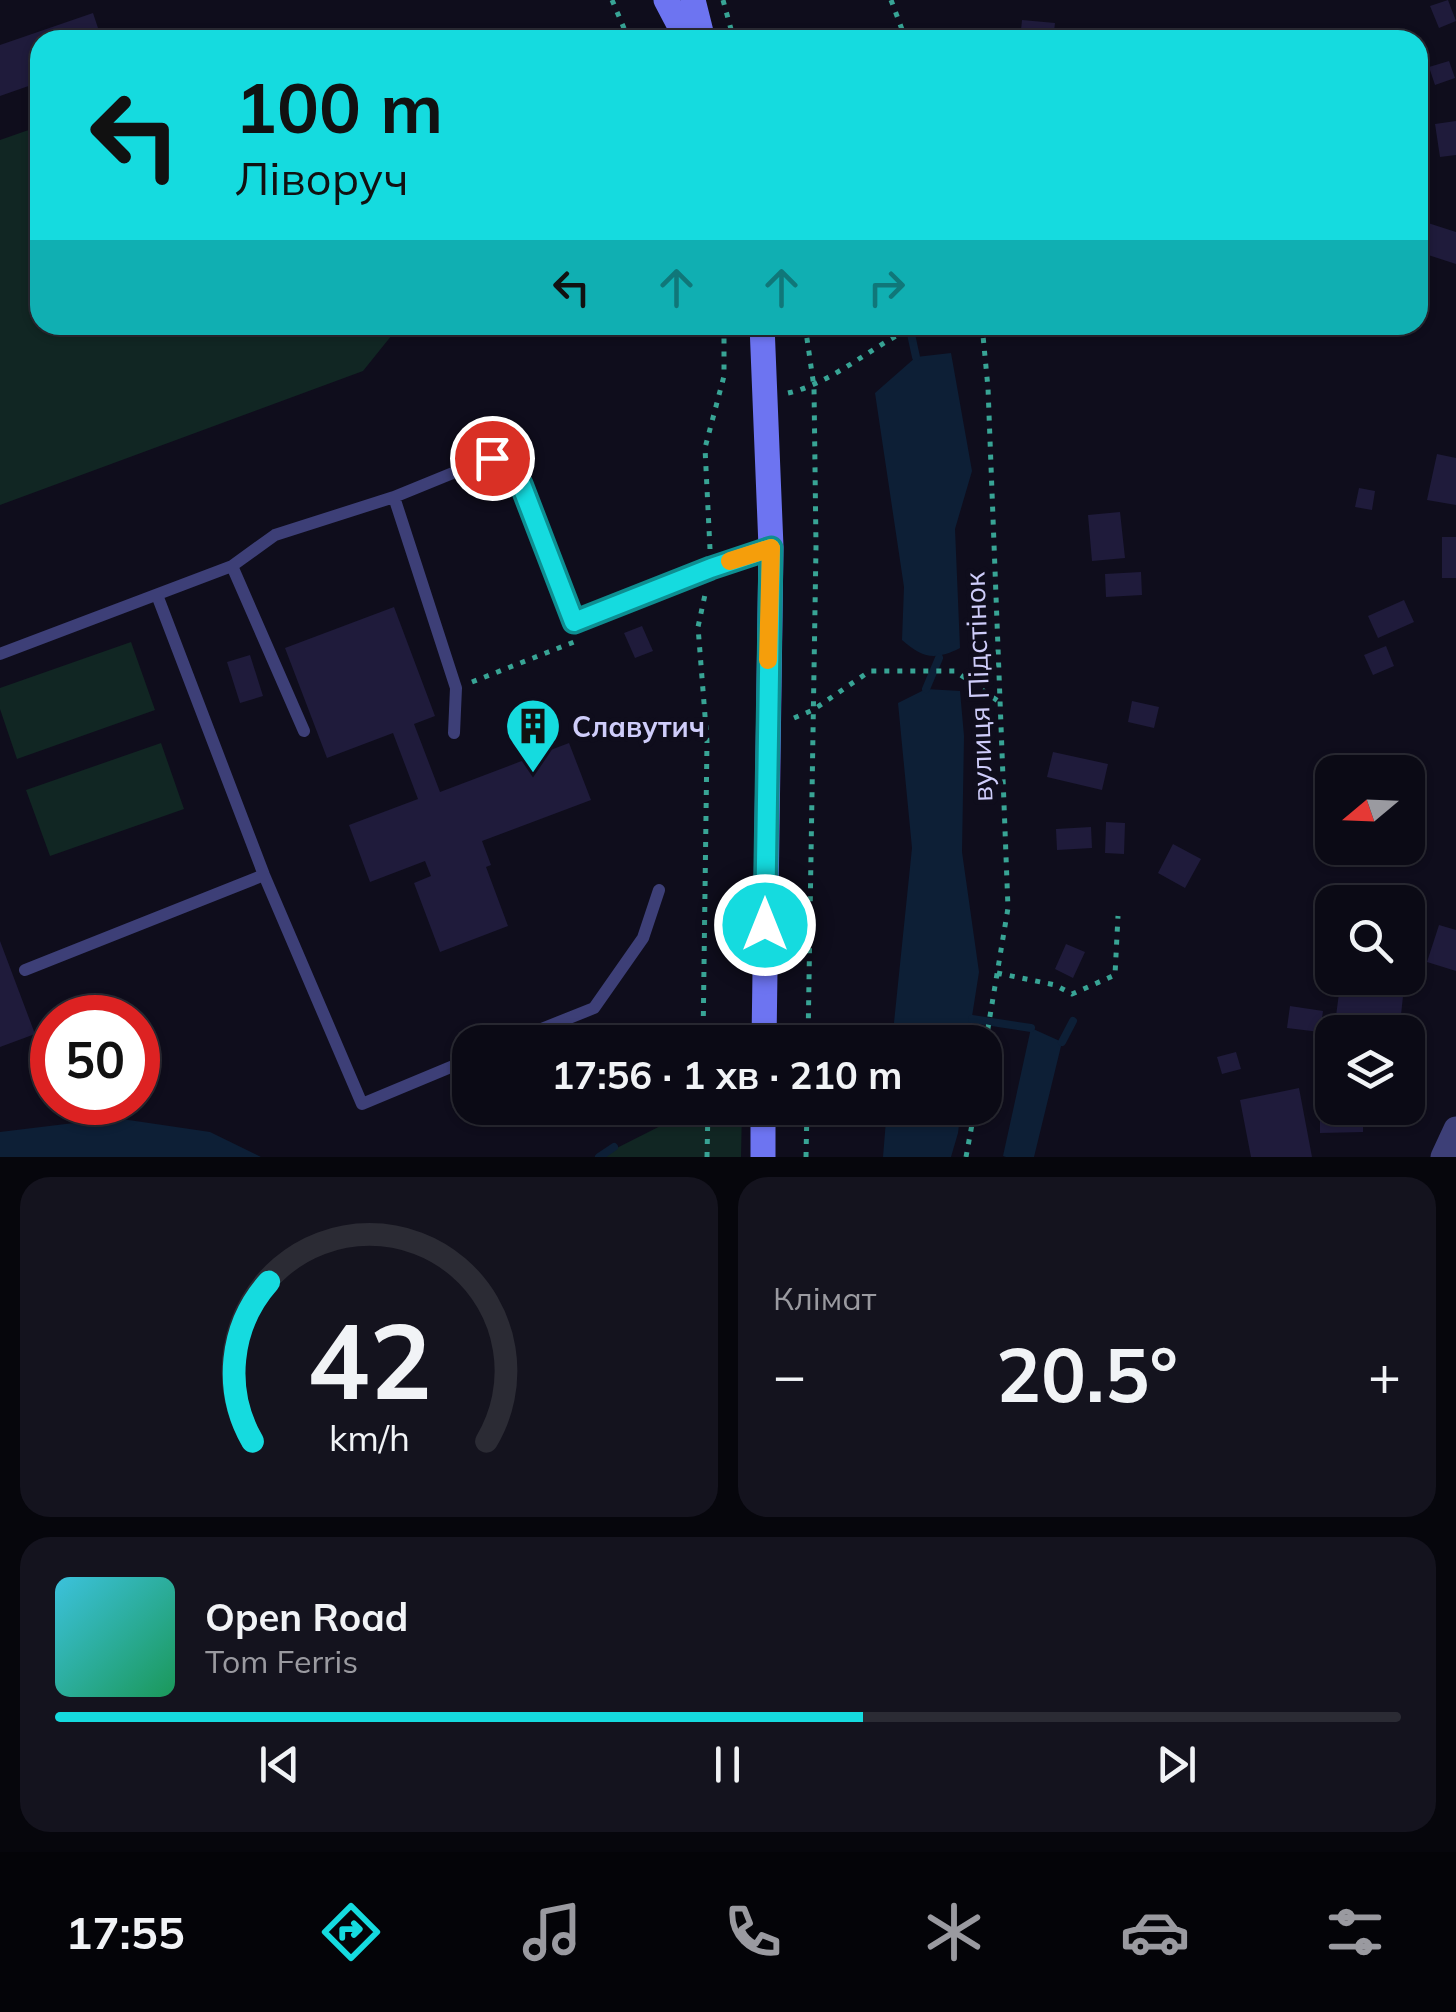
<!DOCTYPE html>
<html lang="uk">
<head>
<meta charset="utf-8">
<style>
	:root { --surface:#0b0a15; --page:#14131e; --text:#f1f3f6; --muted:#9a9aa0; --line:#2b2b34; --accent:#15dbdf }
	body { margin:0; font-family:Mulish,sans-serif; background:var(--page); color:var(--text); height:100vh; display:flex; flex-direction:column; font-size:38px; white-space:nowrap }
	* { box-sizing:border-box; margin:0 }
	p { font-size:32px; color:var(--muted) }
	.icon { flex:none; width:55px; height:55px; fill:none; stroke:currentColor; stroke-width:2; stroke-linecap:round; stroke-linejoin:round }
	.map { position:relative; height:1157px; overflow:hidden }
	.drawer { display:flex; flex-direction:column; gap:20px; padding:20px; background:#06060c; flex:1 }
	.drawer>* { flex:none }
	.guide { position:absolute; left:30px; top:30px; width:1398px; height:305px; border-radius:30px; box-shadow:0 2px 8px #0004,0 0 0 2px var(--line); background:#15dbdf; color:#111; overflow:hidden }
	.needle { width:65px; rotate:251deg }
	.buttons { position:absolute; left:1315px; top:755px; display:grid; gap:20px }
	.buttons a { display:grid; place-items:center; width:110px; height:110px; border-radius:20px; background:var(--surface); box-shadow:0 2px 8px #0004,0 0 0 2px var(--line); font-size:50px }
	.speed { position:absolute; left:30px; top:995px; display:flex; gap:20px; font-size:50px; font-weight:700; text-align:center }
	.speed>* { display:grid; place-content:center; width:130px; height:130px; border-radius:50%; background:var(--surface); box-shadow:0 2px 8px #0004,0 0 0 2px var(--line); line-height:1 }
	.speed .limit { border:15px solid #d22; background:#fff; color:#111 }
	.pin { position:absolute; display:grid; place-items:center; width:85px; height:85px; color:#fff; margin:-42px; border:5px solid #fff; border-radius:50%; box-shadow:0 2px 10px #0007 }
	.me { position:absolute; width:110px; margin:-55px; rotate:0deg; stroke-linejoin:round; filter:drop-shadow(0 0 8px #0008) }
	.turn { display:flex; align-items:center; gap:35px; height:210px; padding:0 40px; font-size:45px }
	.turn .icon { width:130px; height:130px; stroke-width:2.5 }
	.turn b { display:block; font-size:70px; line-height:85px }
	.lanes { display:flex; align-items:center; height:95px; padding:0 40px; background:#0003; justify-content:center; gap:50px; direction:ltr }
	.lanes .off { opacity:.35 }
	.big { font-size:75px; font-weight:700; line-height:1.1 }
	.drawer .card { flex:1; display:flex; flex-direction:column; justify-content:center; gap:15px; min-width:0; padding:0 35px; border-radius:30px; background:var(--page) }
	.drawer .dial { align-items:center; gap:0 }
	.dial svg { height:260px; overflow:visible; fill:none; stroke:var(--line); stroke-width:7; stroke-linecap:round; text-anchor:middle }
	.dial text { fill:var(--text); stroke:none }
	.song { display:flex; align-items:center; gap:30px }
	.cover { width:120px; height:120px; border-radius:15px; background:linear-gradient(135deg,hsl(190 70% 55%),hsl(150 70% 35%)) }
	.played { height:10px; border-radius:5px; background:linear-gradient(90deg,var(--accent) 60%,var(--line) 60%) }
	.keys { display:flex; justify-content:space-around; direction:ltr }
	.heat { display:flex; justify-content:space-between; align-items:center; font-size:55px; direction:ltr }
	.drawer .tiles { flex:1; display:grid; gap:20px; grid-template-columns:1fr 1fr }
	.card:last-child { grid-column:span 2 }
	.trip { position:absolute; left:452px; top:1025px; width:550px; height:100px; border-radius:30px; background:var(--surface); box-shadow:0 2px 8px #0004,0 0 0 2px var(--line); font-weight:700; line-height:100px; text-align:center }
	.dock { display:flex; height:160px; justify-content:space-around; align-items:center; background:#040408; color:var(--muted) }
	.dock .icon { width:70px; height:70px }
	.dock .current { color:var(--accent) }
	.dock b { font-size:45px; color:var(--text) }
	.map>svg:first-child { display:block }
	.green { fill:#112623 }
	.water { fill:#0d1f36 }
	.lines { fill:none; stroke-linecap:round; stroke-linejoin:round }
	.stream { stroke:#0d1f36; stroke-width:8 }
	.building { fill:#1f1b3b }
	.path { stroke:#38a495; stroke-width:5; stroke-dasharray:5 8; stroke-linecap:butt }
	.service { stroke:#3d3f77; stroke-width:12 }
	.minor { stroke:#3d3f77; stroke-width:25 }
	.secondary { stroke:#6d74f1; stroke-width:25 }
	.route-casing { stroke:#0e8e91; stroke-width:25 }
	.route { stroke:#15dbdf; stroke-width:18 }
	.slow { stroke:#f59e0b; stroke-width:18 }
	.labels { text-anchor:middle; dominant-baseline:central; stroke-width:10; stroke-linejoin:round; paint-order:stroke }
	.street-label { font-size:28px; fill:#cfcdfa; stroke:#0f0d1c }
	.poi-label { font-size:28px; font-weight:bold; fill:#cfcdfa; stroke:#0f0d1c; text-anchor:start }
</style>
</head>
<body>
<div class="map">
<svg width="1456" height="1157" viewBox="0 0 1456 1157">
	<rect width="100%" height="100%" fill="#0f0d1c"/>
	<!-- green -->
	<path class="green" d="M40,126V325H400L363,371L0,505V140Z
		M131,642L155,710L17,759L0,709V688Z
		M161,743L184,809L50,856L26,790Z
		M696,1108H742L741,1157H599Z"/>
	<!-- water -->
	<path class="water" d="M951,353L972,471L955,529L960,648C934,661 923,658 902,640L904,587L875,393L916,357Z
		M926,689L960,691L964,736L962,852L979,972L968,1042H892L912,848L898,703Z
		M1031,1028L1062,1042L1034,1157H1006L1003,1156Z
		M887,1108H961L958,1133L951,1157H883Z
		M115,1118L210,1132L261,1157H0V1132Z"/>
	<g class="lines">
		<!-- stream -->
		<path class="stream" d="M909,325L916,357
			M926,689L939,658
			M972,1019L1031,1028
			M1062,1042L1073,1021
			M599,1157L614,1147"/>
	</g>
	<!-- building -->
	<path class="building" d="M1448,0L1456,21L1439,28L1430,6Z
		M93,13L102,40H40V82L0,96V45Z
		M1022,20L1055,23L1053,40H1020Z
		M1449,61L1455,78L1435,85L1429,67Z
		M1456,121V155L1440,157L1435,124Z
		M1428,223L1456,232V264L1419,252Z
		M1437,454L1456,458V505L1427,500Z
		M1359,488L1375,491L1372,510L1355,507Z
		M1120,512L1125,558L1092,561L1088,515Z
		M1442,537H1456V578H1442Z
		M1141,572L1142,595L1106,597L1105,574Z
		M1404,600L1414,622L1378,638L1368,616Z
		M394,607L435,716L414,724L440,792L569,743L591,800L482,841L491,865L486,867L508,926L440,952L414,883L431,876L425,861L370,882L349,825L418,799L393,733L327,758L285,648Z
		M642,626L653,651L635,658L624,633Z
		M1386,646L1394,666L1373,675L1364,655Z
		M250,655L263,696L240,703L227,662Z
		M1132,701L1159,707L1154,728L1128,722Z
		M1053,752L1108,764L1102,790L1047,777Z
		M1106,822L1125,823L1124,854L1105,853Z
		M1091,827L1092,848L1057,850L1056,829Z
		M1173,844L1201,859L1185,888L1158,873Z
		M1439,925L1456,930V971L1427,962Z
		M0,941L35,1034L0,1047Z
		M1066,944L1085,952L1073,978L1055,969Z
		M1341,978H1405L1400,1024L1336,1016Z
		M1290,1006L1323,1011L1320,1032L1287,1028Z
		M1236,1052L1241,1069L1222,1074L1217,1057Z
		M1408,1055L1415,1056L1410,1102L1408,1101Z
		M1299,1088L1312,1157H1251L1240,1100Z
		M1320,1103H1332V1108H1363V1132L1320,1133Z"/>
	<g class="lines">
		<!-- path -->
		<path class="path" d="M612,0L629,40
			M723,0L734,40
			M891,0L906,40
			M805,325L814,387L816,547L808,1042
			M982,325L988,388L1008,908L985,1046
			M788,393C833,383 873,345 917,325
			M710,549L705,448L724,376V325
			M472,682L574,642
			M794,718L813,710L870,671H955L998,701
			M997,973L1055,985L1072,994L1115,975L1118,916
			M703,1042L707,741L698,627L706,590
			M707,1157L708,1108
			M806,1157L807,1108
			M966,1157L975,1108"/>
		<!-- service -->
		<path class="service" d="M394,497L456,688L454,733
			M232,566L304,731
			M157,595L264,875L362,1104L470,1059
			M0,654L232,566L275,535L394,497L492,457L521,484L575,623L711,568L771,547
			M25,970L264,875
			M509,1042L594,1008L643,938L659,890"/>
		<!-- minor -->
		<path class="minor" d="M1443,1157L1456,1129"/>
		<!-- secondary -->
		<path class="secondary" d="M666,0L687,40
			M693,0L703,40
			M762,325L771,547L764,1042
			M763,1157V1108"/>
	</g>
	<g class="lines">
		<!-- route casing -->
		<g class="route-casing">
			<path id="route" d="M492,458L521,484L574,622L711,568L771,548L765,925"/>
		</g>
		<!-- route -->
		<use href="#route" class="route"/>
		<!-- slow -->
		<path class="slow" d="M730,561L771,548L768,660"/>
	</g>
	<!-- icons -->
	<defs>
		<g id="building-pin" transform="scale(2.875)"><path d="M0 17L-7.5 6A9.5 9.5 0 1 1 7.5 6Z" fill="#15dbdf" stroke="#0f0d1c"/><path d="M-4-6H4V6H1V3H-1V6H-4ZM-2.5-4.3h1.7v1.8h-1.7ZM.8-4.3h1.7v1.8H.8ZM-2.5-1h1.7V.8h-1.7ZM.8-1h1.7V.8H.8Z" fill="#111"/></g>
	</defs>
	<g fill-rule="evenodd">
		<use href="#building-pin" x="533" y="726"/>
	</g>
	<g class="labels">
		<!-- street labels -->
		<g class="street-label">
			<text transform="translate(978 687) rotate(-92)">вулиця Підстінок</text>
		</g>
		<!-- poi labels -->
		<g class="poi-label">
			<text x="572" y="726">Славутич</text>
		</g>
	</g>
</svg>
<div class="buttons">
<a><svg class="needle" viewBox="-14 -14 28 28"><path d="M0-13l5 13h-10z" fill="#e53935"/><path d="M0 13l5-13h-10z" fill="#9a9aa0"/></svg></a>
<a><svg class="icon" aria-label="search" viewBox="0 0 24 24"><circle cx="10" cy="10" r="6"/><path d="M15 15l6 6"/></svg></a>
<a><svg class="icon" aria-label="layers" viewBox="0 0 24 24"><path d="M12 4l9 5-9 5-9-5zM3 14l9 5 9-5"/></svg></a>
</div>
<div class="speed"><div class="limit">50</div></div>
<div class="pin" style="left:492px;top:458px;background:#d93025"><svg class="icon" aria-label="arrive" viewBox="0 0 24 24"><path d="M6 21V4h12l-3 4 3 4H6"/></svg></div>
<svg class="me" style="left:765px;top:925px" viewBox="-20 -20 40 40"><circle r="17" fill="#15dbdf" stroke="#fff" stroke-width="3"/><path d="M0-11L8 9 0 5-8 9z" fill="#fff"/></svg>
<div class="trip">17:56 · 1 хв · 210 m</div>
<div class="guide">
<div class="turn"><svg class="icon" aria-label="left" viewBox="0 0 24 24"><path d="M17 20v-9H6M10 6l-5 5 5 5"/></svg><div><b>100 m</b>Ліворуч</div></div>
<div class="lanes"><svg class="icon" aria-label="left" viewBox="0 0 24 24"><path d="M17 20v-9H6M10 6l-5 5 5 5"/></svg><svg class="icon off" aria-label="ahead" viewBox="0 0 24 24"><path d="M12 20V5M6 11l6-6 6 6"/></svg><svg class="icon off" aria-label="ahead" viewBox="0 0 24 24"><path d="M12 20V5M6 11l6-6 6 6"/></svg><svg class="icon off" aria-label="right" viewBox="0 0 24 24"><path d="M7 20v-9h11M14 6l5 5-5 5"/></svg></div>
</div>
</div>
<section class="drawer">
<div class="tiles">
<div class="card dial"><svg viewBox="0 0 100 80">
<path d="M14 69A42 42 0 1 1 86 69"/>
<path d="M14 69A42 42 0 0 1 19 20" stroke="#15dbdf"/>
<text x="50" y="56" font-size="32" font-weight="700">42</text>
<text x="50" y="72" font-size="11">km/h</text>
</svg></div>
<div class="card"><p>Клімат</p>
<div class="heat"><a>−</a><b class="big">20.5°</b><a>+</a></div>
</div>
<div class="card">
<div class="song"><i class="cover"></i><div><b>Open Road</b><p>Tom Ferris</p></div></div>
<div class="played"></div>
<div class="keys"><svg class="icon" aria-label="previous" viewBox="0 0 24 24"><path d="M18 5L8 12l10 7zM5 5v14"/></svg><svg class="icon" aria-label="pause" viewBox="0 0 24 24"><path d="M8 5v14M16 5v14"/></svg><svg class="icon" aria-label="next" viewBox="0 0 24 24"><path d="M6 5l10 7-10 7zM19 5v14"/></svg></div>
</div>
</div>
</section>
<nav class="dock">
<b>17:55</b>
<svg class="icon current" aria-label="directions" viewBox="0 0 24 24"><path d="M12 3l9 9-9 9-9-9zM9 14v-3h6M13 9l2 2-2 2"/></svg>
<svg class="icon" aria-label="music" viewBox="0 0 24 24"><path d="M9 18V5l10-2v13"/><circle cx="6" cy="18" r="3"/><circle cx="16" cy="16" r="3"/></svg>
<svg class="icon" aria-label="phone" viewBox="0 0 24 24"><path d="M5 4h4l2 5-3 2q2 4 5 5l2-3 5 2v4C11 20 4 13 5 4z"/></svg>
<svg class="icon" aria-label="climate" viewBox="0 0 24 24"><path d="M12 3v18M4 7l16 10M4 17L20 7"/></svg>
<svg class="icon" aria-label="car" viewBox="0 0 24 24"><path d="M5 17H2v-5l4-1 3-4h7l3 4 3 1v5h-3M9 17h6M6 11h13"/><circle cx="7" cy="17" r="2"/><circle cx="17" cy="17" r="2"/></svg>
<svg class="icon" aria-label="filters" viewBox="0 0 24 24"><path d="M4 7h16M4 17h16"/><circle cx="9" cy="7" r="2"/><circle cx="15" cy="17" r="2"/></svg>
</nav>
</body>
</html>
